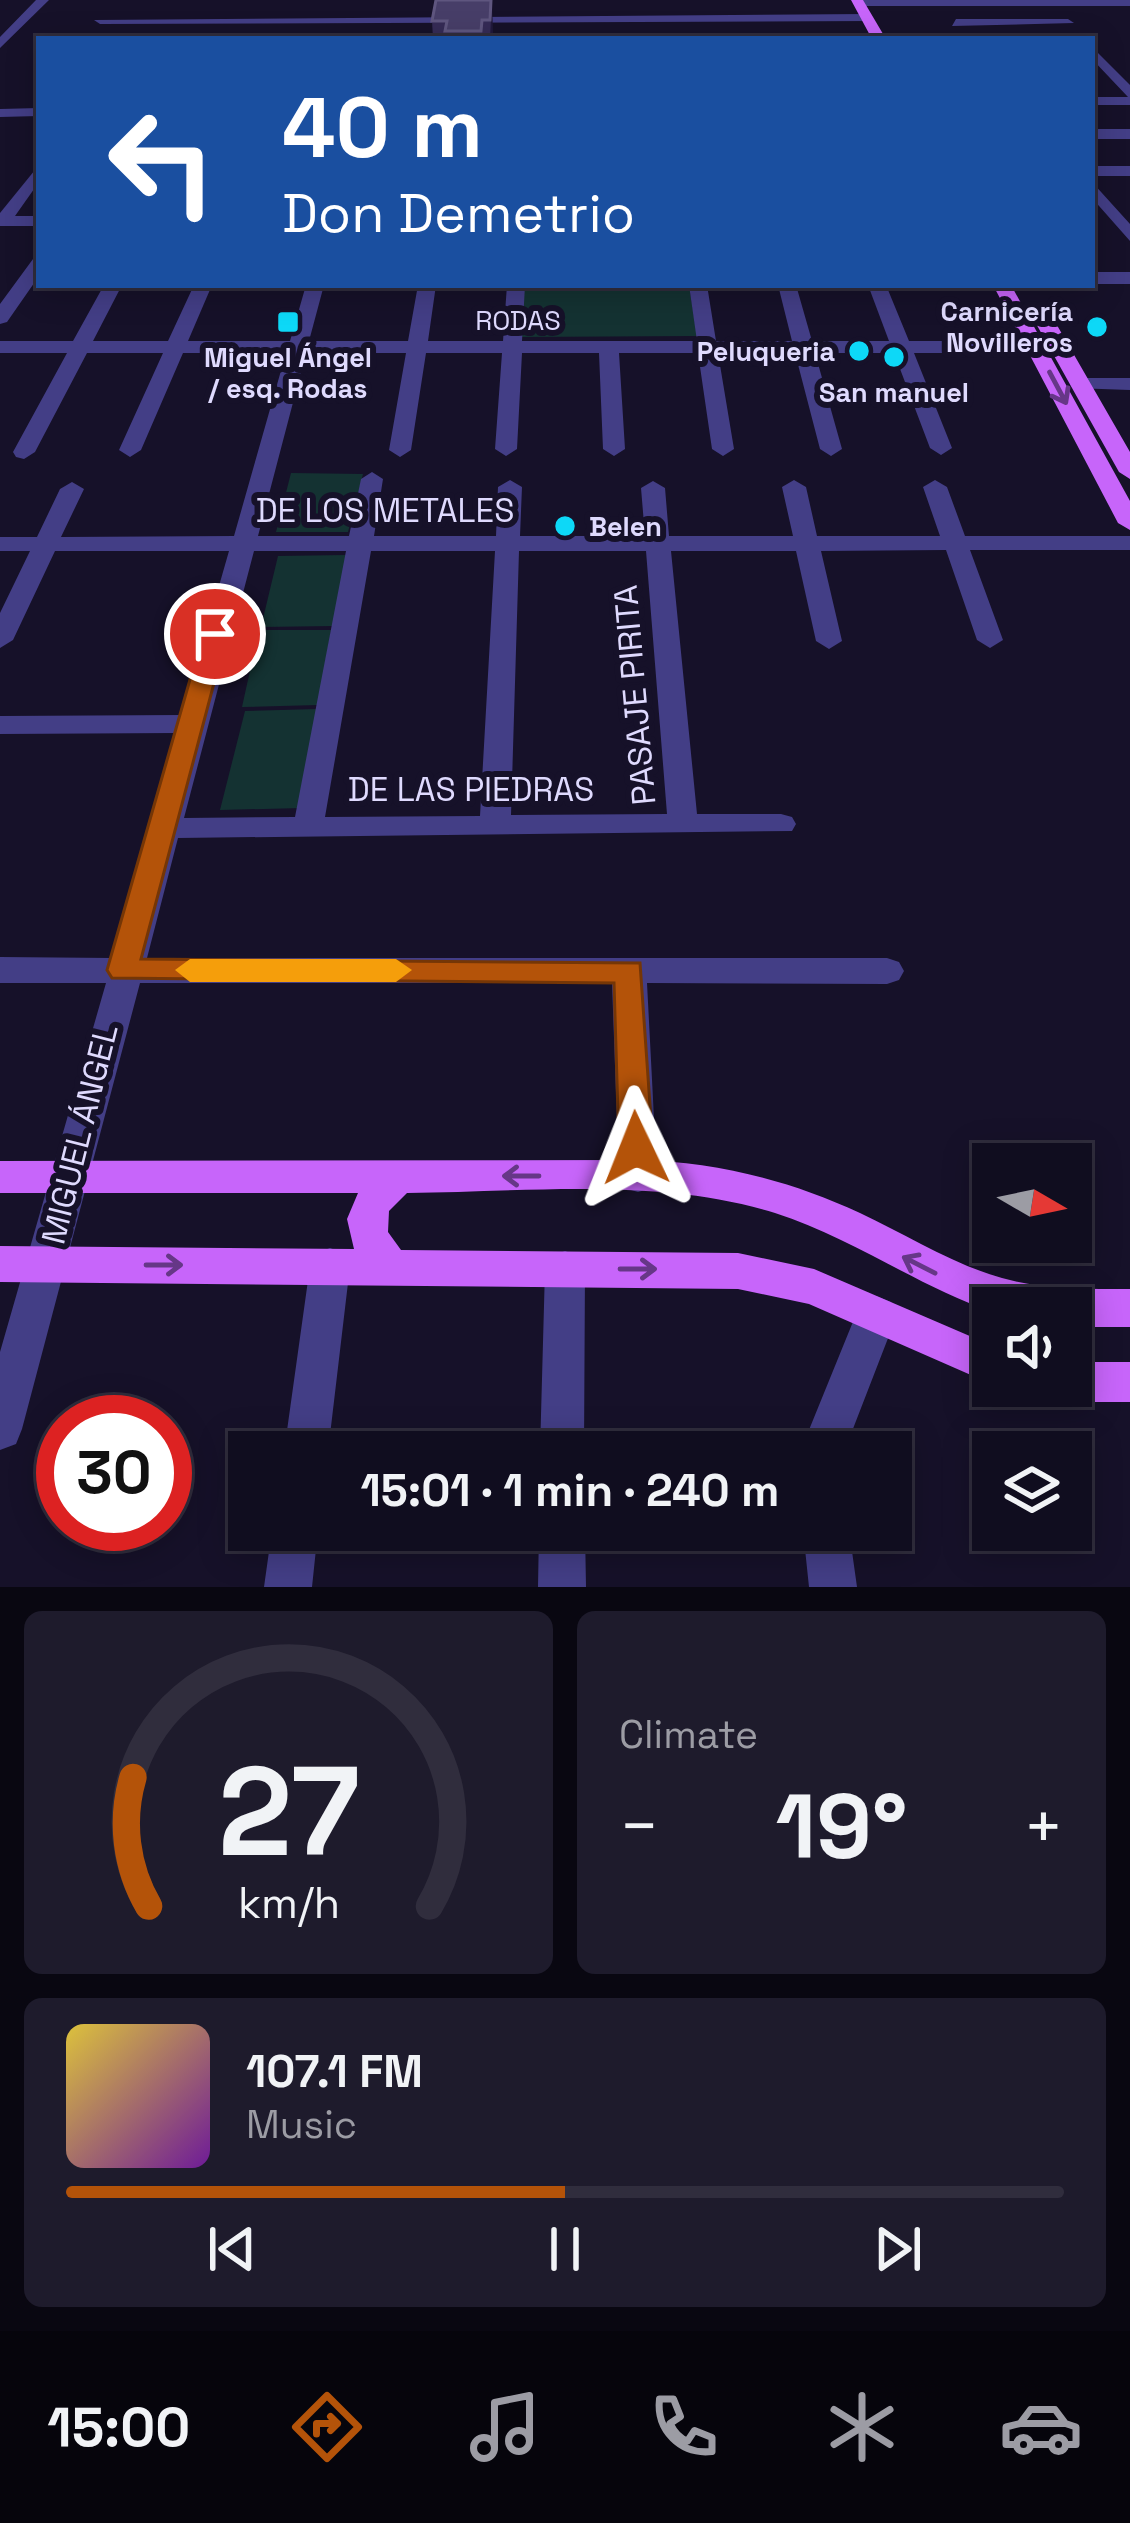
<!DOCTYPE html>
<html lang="en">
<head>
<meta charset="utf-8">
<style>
	:root { --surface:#100d1f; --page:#1e1b2c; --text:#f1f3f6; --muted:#9c9ca4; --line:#302d3d; --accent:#b45309 }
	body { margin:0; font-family:"Space Grotesk",sans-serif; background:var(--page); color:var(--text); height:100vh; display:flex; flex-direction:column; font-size:45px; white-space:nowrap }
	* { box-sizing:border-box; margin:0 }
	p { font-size:39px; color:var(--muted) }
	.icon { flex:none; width:66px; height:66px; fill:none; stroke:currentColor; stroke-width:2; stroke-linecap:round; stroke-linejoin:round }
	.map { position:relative; height:1587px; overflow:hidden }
	.panel { display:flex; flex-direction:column; gap:24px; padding:24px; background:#090711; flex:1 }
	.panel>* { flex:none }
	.banner { position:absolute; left:36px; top:36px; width:1059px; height:252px; border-radius:0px; box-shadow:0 6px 30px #0003,0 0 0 3px var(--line); background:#1a4fa0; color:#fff; overflow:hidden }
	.needle { width:78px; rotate:99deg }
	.fabs { position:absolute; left:972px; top:1143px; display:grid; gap:24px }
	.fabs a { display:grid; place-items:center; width:120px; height:120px; border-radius:0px; background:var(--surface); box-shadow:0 6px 30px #0003,0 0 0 3px var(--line); font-size:60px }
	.speed { position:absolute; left:36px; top:1395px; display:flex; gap:24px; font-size:60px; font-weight:700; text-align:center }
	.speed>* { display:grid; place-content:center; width:156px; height:156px; border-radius:50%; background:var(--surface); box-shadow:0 6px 30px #0003,0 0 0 3px var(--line); line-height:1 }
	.speed .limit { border:18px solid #d22; background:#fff; color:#111 }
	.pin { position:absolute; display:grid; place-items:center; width:102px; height:102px; color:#fff; margin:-51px; border:6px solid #fff; border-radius:50%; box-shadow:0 3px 12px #0007 }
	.me { position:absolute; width:132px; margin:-66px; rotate:358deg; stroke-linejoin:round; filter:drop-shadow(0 0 9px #0008) }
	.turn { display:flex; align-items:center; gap:42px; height:252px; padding:0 48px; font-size:54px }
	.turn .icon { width:156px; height:156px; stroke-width:2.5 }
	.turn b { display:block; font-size:84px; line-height:102px }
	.big { font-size:90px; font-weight:600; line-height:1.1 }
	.panel .widget { flex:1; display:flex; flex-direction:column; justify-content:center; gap:18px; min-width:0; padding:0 42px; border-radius:18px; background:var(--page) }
	.panel .dial { align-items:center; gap:0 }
	.dial svg { height:312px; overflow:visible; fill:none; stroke:var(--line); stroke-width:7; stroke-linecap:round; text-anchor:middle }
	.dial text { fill:var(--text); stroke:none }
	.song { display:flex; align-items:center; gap:36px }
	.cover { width:144px; height:144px; border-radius:18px; background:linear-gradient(135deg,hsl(50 70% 55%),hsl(280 70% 35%)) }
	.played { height:12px; border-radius:6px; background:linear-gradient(90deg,var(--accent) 50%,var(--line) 50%) }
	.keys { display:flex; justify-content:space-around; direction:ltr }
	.heat { display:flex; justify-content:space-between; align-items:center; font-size:66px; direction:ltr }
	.panel .tiles { flex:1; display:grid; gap:24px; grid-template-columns:1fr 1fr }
	.widget:last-child { grid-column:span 2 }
	.trip { position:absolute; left:228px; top:1431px; width:684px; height:120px; border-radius:0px; background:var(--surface); box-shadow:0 6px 30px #0003,0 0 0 3px var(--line); font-weight:600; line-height:120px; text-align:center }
	.tabs { display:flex; height:192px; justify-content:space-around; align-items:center; background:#06050c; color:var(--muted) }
	.tabs .icon { width:84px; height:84px }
	.tabs .selected { color:var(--accent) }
	.tabs b { font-size:54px; color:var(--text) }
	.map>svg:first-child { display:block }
	.green { fill:#143232 }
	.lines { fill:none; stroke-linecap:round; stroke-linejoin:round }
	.minor { fill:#433e86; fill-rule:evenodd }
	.major { fill:#c765fa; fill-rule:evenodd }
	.wall { fill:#352b56 }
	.shaded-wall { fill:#21193c }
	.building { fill:#473e68; stroke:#5f567f; stroke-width:3 }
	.oneway { stroke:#663787 }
	.route { fill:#b45309; stroke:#753606; stroke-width:3 }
	.slow { fill:#f59e0b }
	.poi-dot { fill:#0dd8f7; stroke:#161129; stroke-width:4.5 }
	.labels { text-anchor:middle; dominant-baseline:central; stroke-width:12; stroke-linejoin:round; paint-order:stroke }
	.far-poi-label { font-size:27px; font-weight:bold; fill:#dfdafe; stroke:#161129; text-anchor:end }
	.far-street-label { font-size:27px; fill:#dfdafe; stroke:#161129 }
	.street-label { font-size:33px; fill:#dfdafe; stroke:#161129 }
</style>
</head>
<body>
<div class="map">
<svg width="1130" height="1587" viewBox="0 0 1130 1587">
	<rect width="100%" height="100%" fill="#161129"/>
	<!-- green -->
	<path class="green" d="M522,285H689L697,336L521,337Z
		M291,473L363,474L348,532H276Z
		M347,555L334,626L261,627L278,556Z
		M259,630H331L318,705L242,707Z
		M317,709L302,808L220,810L245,711Z"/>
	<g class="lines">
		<!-- minor -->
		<path class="minor" d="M36,0H49L0,48V37Z
			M853,0H1130V6H858Z
			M868,14L872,21L100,24L94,20Z
			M956,19H1068L1074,23L952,26Z
			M1092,47L1130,85V105H1092V97H1128L1092,59Z
			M39,108V116L0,117V109Z
			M1092,129H1130V139H1092Z
			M39,165V182L15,216H39V226H0V213Z
			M1092,166H1130V176H1092Z
			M1092,182L1130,224V241L1092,198Z
			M39,258V276L7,322L0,324V304L33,259Z
			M1092,272H1130V284H1092Z
			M104,285H122L93,341H168L194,285H212L188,341H290L306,285H324L309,341H408L418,285H436L428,341H503L507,285H525L522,341H697L689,285H707L716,341H792L778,285H796L812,341H889L868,285H886L909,341H1036L1046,347L1036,353H914L952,448L941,455L930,448L894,353H815L842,449L831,456L820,449L795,353H718L734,449L723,456L712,449L698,353H619L625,449L614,456L603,449L599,353H522L517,449L506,456L495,449L502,353H426L411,450L400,457L389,450L406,353H306L258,536H349L361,479L372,472L383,479L374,536H496L498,487L510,480L522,487L520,536H645L641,488L653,481L665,488L669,536H793L782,487L794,480L806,487L817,536H940L923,487L935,480L947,487L965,536H1130V550H970L1003,640L990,648L977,640L946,550L821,551L842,641L829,649L816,641L796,551H671L697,814H781L792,817L796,824L792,831L178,838L147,958H887L899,962L904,971L899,980L887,984L647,983L657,1176L652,1188L638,1192L624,1188L619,1176L612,983H140L22,1429L16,1444L0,1450V1352L106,983H0V957L113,958L177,733L0,734V716L182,715L229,551H55L13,640L0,648V613L30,551H0V537H37L60,489L72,482L84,489L61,537L234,536L286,353H183L141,450L130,457L119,450L163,353H87L35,452L24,459L16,457L13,452L67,353H0V341H73ZM254,551H346L295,817L184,818ZM371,551H495L480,816L325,817ZM519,551H646L667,814L511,815Z
			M1080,378H1130V390L1073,388L1070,384Z
			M330,1248L344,1253L350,1266L328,1452H284L310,1266L316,1253Z
			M565,1251L579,1256L585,1269L584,1452H540L545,1269L551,1256Z
			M876,1296L891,1302L897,1315L844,1452H800L861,1302Z
			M272,1530H318L312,1587H264Z
			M539,1530H585L586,1587H538Z
			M803,1530H849L857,1587H809Z"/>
		<!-- major -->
		<path class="major" d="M851,0H863L886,39H872Z
			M993,285H1011L1130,501V530L1118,523Z
			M1044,314L1054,320L1130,452V479L1119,472L1034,320Z
			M638,1160C716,1162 789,1180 860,1213C907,1235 952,1264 1002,1278C1044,1290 1087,1289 1130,1289V1327H1071V1308H993V1312C917,1286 851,1237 775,1213C659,1177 527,1192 407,1193L389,1211L388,1232L401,1250L738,1253L814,1269L993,1346L996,1386L809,1304L738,1289L0,1282V1246L354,1249L347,1219L358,1193H0V1161Z
			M1071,1362H1130V1402H1071L1056,1396L1051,1386H1071Z"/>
	</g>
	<!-- wall -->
	<path class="wall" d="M492,0V39H433L432,21Z"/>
	<!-- shaded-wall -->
	<path class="shaded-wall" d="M492,0L493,33L492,39H490Z"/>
	<!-- building -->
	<path class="building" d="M436,0H491L490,20H482L481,31H445L447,21H432Z"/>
	<!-- one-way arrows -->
	<defs><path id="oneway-shaft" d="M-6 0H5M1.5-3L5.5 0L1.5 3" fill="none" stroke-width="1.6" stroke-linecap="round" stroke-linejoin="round" transform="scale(3)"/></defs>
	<g class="oneway">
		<use href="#oneway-shaft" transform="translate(1058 388) rotate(62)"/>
		<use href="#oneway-shaft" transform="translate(521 1176) rotate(-180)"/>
		<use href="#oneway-shaft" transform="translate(164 1265)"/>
		<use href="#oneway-shaft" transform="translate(919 1265) rotate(-153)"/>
		<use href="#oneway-shaft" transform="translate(638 1269)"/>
	</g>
	<!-- route -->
	<path class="route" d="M215,627L227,634L141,959L640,963L653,1148L648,1158L636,1162L624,1158L619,1148L614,983L112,978L107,970L203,634Z"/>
	<!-- slow -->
	<path class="slow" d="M190,959H396L412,970L396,982H190L175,970Z"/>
	<!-- markers -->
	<g class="poi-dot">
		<rect x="276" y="310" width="24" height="24" rx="6"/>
		<circle cx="1097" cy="327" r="12"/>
		<circle cx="859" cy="351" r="12"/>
		<circle cx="894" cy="357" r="12"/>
		<circle cx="565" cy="526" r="12"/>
	</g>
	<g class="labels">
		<!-- far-poi labels -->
		<g class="far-poi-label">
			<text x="1073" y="311">Carnicería<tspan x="1073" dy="31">Novilleros</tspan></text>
			<text x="835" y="351">Peluqueria</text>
			<text x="288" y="357" text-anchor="middle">Miguel Ángel<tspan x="288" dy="31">/ esq. Rodas</tspan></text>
			<text x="894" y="392" text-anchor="middle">San manuel</text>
			<text x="589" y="526" text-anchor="start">Belen</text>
		</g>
		<!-- far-street labels -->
		<g class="far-street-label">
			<text x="518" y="320">RODAS</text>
		</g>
		<!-- street labels -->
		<g class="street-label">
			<text x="385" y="511">DE LOS METALES</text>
			<text transform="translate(635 695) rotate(-95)">PASAJE PIRITA</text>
			<text x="471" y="790">DE LAS PIEDRAS</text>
			<text transform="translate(80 1134) rotate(-76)">MIGUEL ÁNGEL</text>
		</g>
	</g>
</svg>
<div class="fabs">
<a><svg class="needle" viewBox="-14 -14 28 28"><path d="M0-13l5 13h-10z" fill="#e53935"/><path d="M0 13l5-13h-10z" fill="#9c9ca4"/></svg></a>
<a><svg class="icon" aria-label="sound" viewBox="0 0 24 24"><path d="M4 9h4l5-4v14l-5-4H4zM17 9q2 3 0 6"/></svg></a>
<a><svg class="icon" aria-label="layers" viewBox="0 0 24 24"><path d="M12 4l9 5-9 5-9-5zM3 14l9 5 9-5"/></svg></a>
</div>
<div class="speed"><div class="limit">30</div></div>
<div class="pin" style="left:215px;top:634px;background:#d93025"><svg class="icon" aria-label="arrive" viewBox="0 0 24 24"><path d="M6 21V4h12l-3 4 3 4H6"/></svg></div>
<svg class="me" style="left:636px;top:1148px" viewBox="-20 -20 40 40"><path d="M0-17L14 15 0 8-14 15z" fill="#b45309" stroke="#fff" stroke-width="4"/></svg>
<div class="trip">15:01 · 1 min · 240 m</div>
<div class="banner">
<div class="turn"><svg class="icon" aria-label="left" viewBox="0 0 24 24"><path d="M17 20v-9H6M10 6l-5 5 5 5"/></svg><div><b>40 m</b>Don Demetrio</div></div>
</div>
</div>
<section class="panel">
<div class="tiles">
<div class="widget dial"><svg viewBox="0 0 100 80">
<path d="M14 69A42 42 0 1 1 86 69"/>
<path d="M14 69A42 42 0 0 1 10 36" stroke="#b45309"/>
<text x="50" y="56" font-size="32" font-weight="700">27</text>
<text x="50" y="72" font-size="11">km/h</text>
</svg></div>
<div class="widget"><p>Climate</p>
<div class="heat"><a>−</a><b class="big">19°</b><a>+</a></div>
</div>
<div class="widget">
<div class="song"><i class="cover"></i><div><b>107.1 FM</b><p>Music</p></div></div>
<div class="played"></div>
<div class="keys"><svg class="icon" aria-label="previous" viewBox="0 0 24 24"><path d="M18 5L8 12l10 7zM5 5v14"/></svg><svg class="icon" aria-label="pause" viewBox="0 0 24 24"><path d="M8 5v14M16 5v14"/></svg><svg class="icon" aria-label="next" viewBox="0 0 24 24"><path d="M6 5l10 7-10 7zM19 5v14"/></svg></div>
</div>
</div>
</section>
<nav class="tabs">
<b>15:00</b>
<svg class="icon selected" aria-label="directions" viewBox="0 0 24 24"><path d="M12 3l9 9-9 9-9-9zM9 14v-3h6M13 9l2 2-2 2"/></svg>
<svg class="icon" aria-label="music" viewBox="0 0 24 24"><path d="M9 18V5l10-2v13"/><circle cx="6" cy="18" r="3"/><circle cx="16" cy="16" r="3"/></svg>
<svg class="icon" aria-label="phone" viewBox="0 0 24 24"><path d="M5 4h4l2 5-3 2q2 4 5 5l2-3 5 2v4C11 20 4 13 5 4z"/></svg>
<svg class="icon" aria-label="climate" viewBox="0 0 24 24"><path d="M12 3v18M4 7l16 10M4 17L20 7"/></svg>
<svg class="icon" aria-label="car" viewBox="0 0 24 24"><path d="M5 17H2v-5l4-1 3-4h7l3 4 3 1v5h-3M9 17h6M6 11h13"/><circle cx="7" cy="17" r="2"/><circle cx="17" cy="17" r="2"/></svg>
</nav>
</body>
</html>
